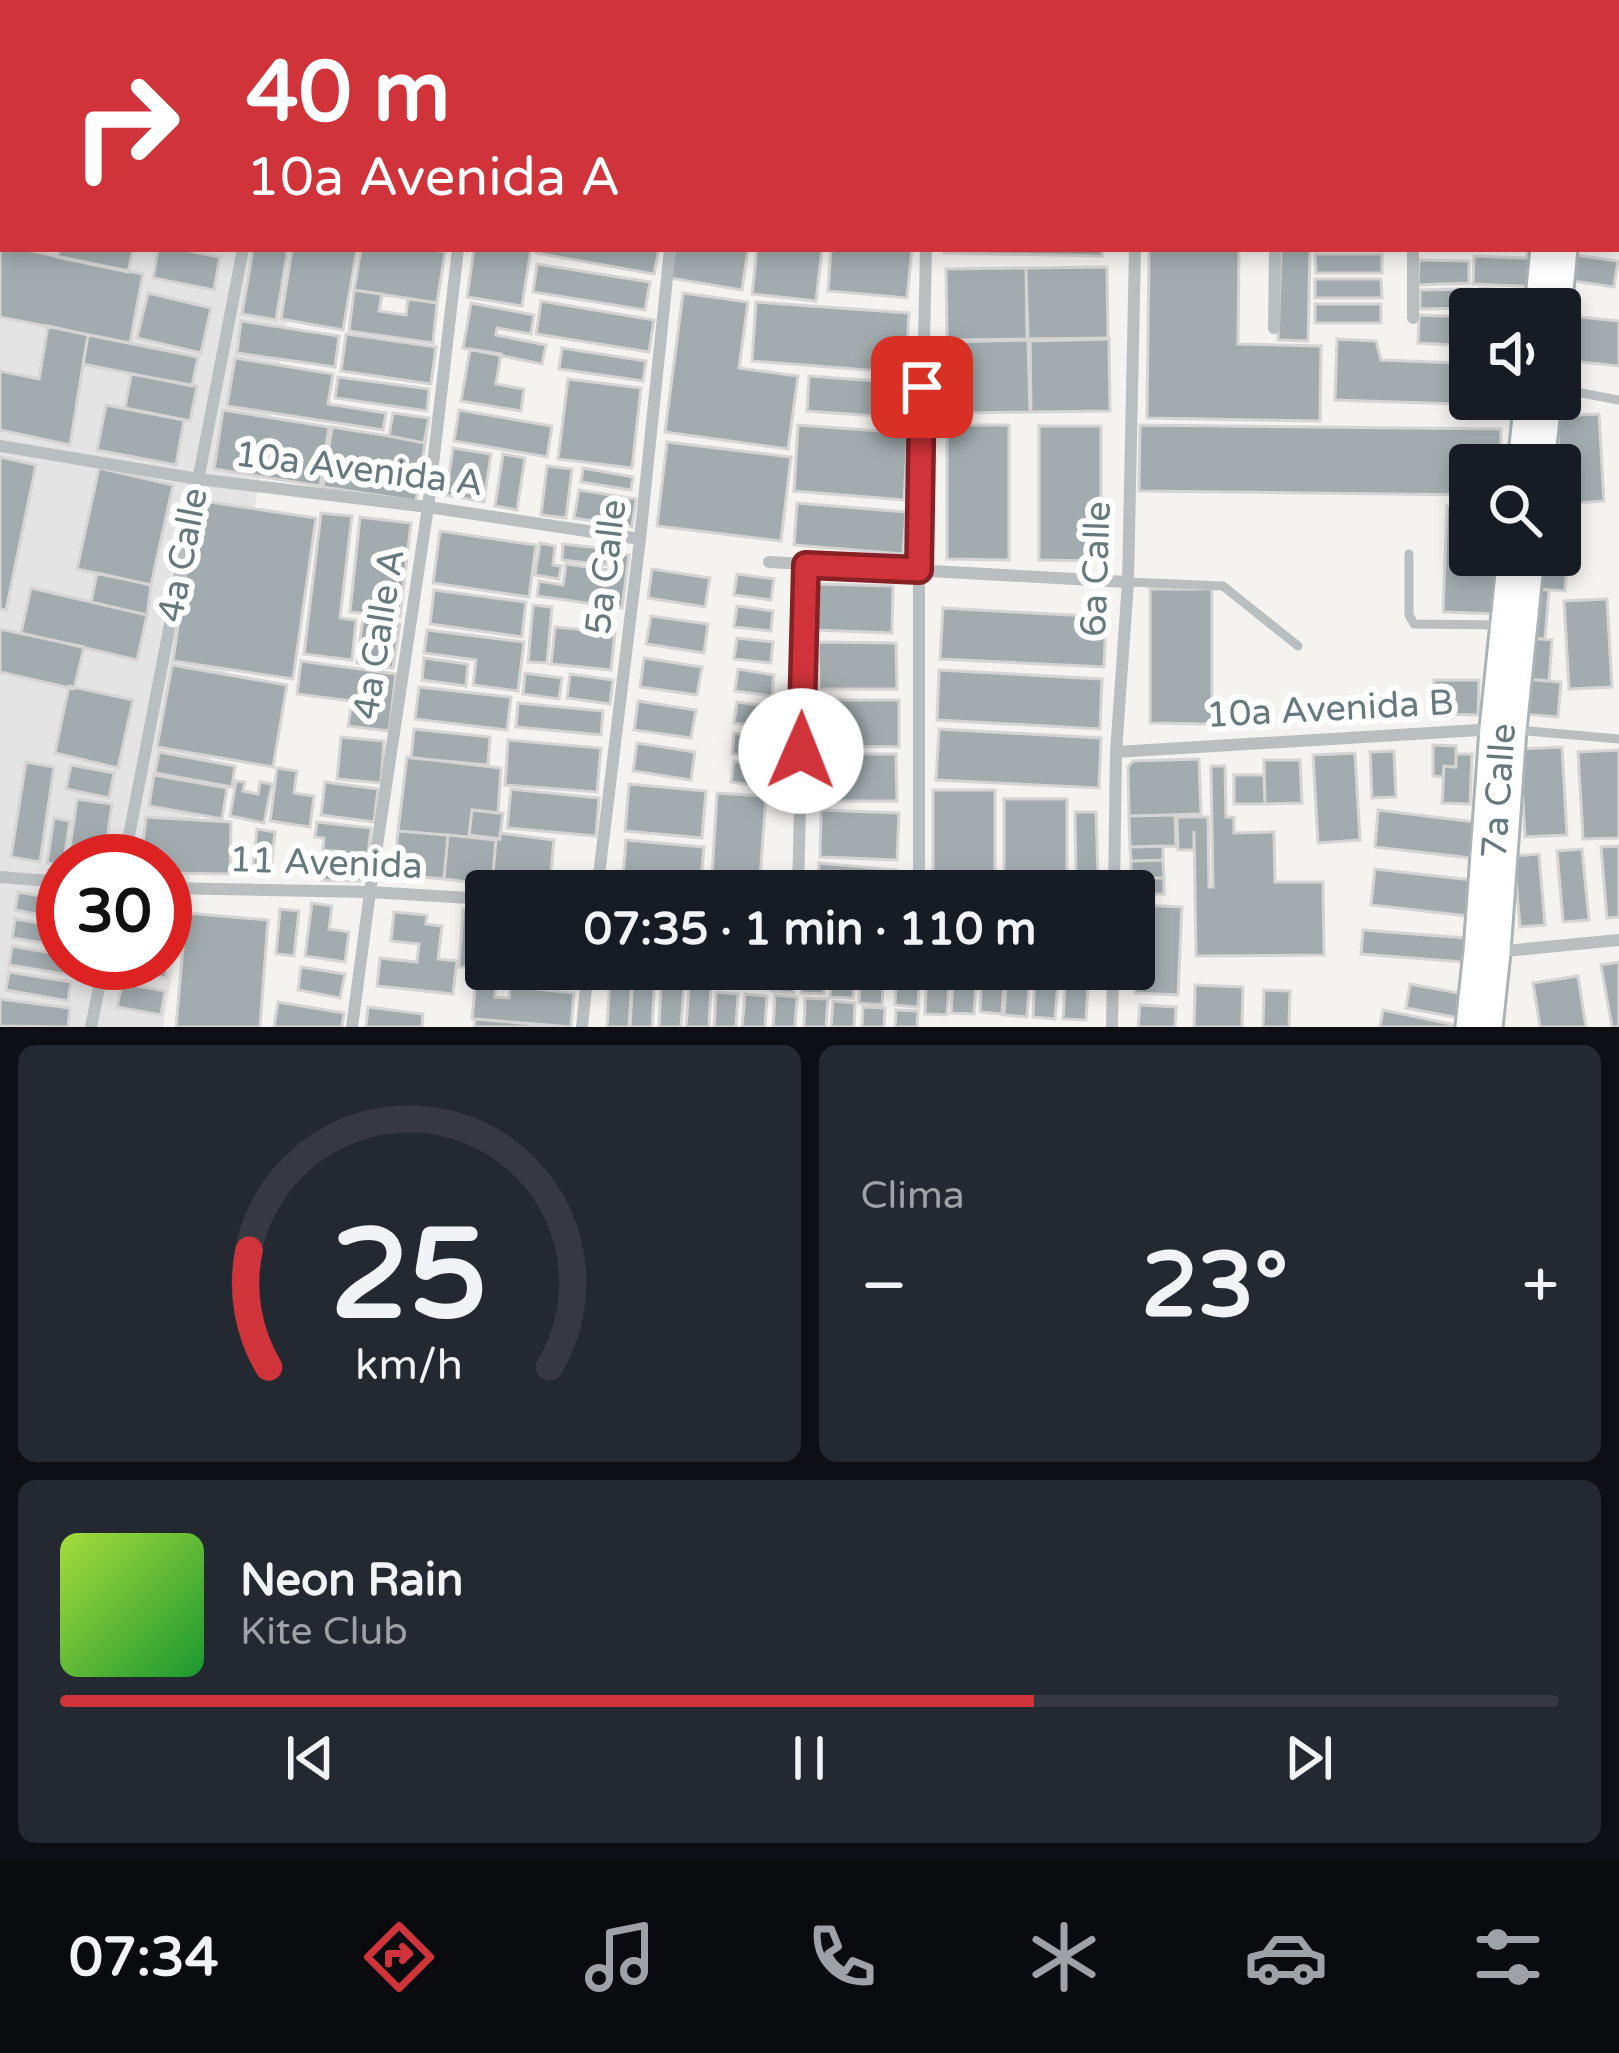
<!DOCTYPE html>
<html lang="es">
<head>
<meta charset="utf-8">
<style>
	:root { --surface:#171b24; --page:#242831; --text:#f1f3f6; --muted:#9ea1a6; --line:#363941; --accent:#d0333a }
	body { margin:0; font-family:"Varela Round",sans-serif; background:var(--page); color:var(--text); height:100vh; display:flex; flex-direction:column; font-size:45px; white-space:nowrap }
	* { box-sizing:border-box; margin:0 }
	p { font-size:39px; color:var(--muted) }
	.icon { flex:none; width:66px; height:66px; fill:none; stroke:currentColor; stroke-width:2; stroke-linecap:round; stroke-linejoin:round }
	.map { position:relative; height:1027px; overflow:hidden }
	.drawer { display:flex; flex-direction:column; gap:18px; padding:18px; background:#0d0f14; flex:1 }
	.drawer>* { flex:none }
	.hud { position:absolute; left:0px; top:0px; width:1620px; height:252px; box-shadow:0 6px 18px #0003; background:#d0333a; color:#fff; overflow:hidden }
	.buttons { position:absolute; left:1449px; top:288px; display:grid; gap:24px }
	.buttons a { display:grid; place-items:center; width:132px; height:132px; border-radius:12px; background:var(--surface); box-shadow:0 6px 18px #0003; font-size:60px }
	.speed { position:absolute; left:36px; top:834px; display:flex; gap:24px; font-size:60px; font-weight:700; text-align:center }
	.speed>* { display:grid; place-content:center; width:156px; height:156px; border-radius:50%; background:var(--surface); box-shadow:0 6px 18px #0003; line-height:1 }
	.speed .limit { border:18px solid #d22; background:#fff; color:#111 }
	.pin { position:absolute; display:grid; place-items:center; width:102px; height:102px; color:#fff; margin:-51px; border-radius:24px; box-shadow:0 6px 18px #0006 }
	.me { position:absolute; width:132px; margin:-66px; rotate:1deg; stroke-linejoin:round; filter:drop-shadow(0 0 9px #0008) }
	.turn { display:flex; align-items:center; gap:42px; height:252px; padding:0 48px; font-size:54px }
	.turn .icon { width:156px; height:156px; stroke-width:2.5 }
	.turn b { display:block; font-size:84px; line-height:102px }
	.big { font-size:90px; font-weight:700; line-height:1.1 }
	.drawer .widget { flex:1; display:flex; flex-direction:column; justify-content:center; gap:18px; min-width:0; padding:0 42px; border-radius:18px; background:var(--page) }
	.drawer .dial { align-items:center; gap:0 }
	.dial svg { height:312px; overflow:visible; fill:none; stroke:var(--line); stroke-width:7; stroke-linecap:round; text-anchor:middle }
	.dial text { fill:var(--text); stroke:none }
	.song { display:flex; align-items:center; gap:36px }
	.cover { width:144px; height:144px; border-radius:18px; background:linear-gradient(135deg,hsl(80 70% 55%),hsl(130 70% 35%)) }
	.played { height:12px; border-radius:6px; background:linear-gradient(90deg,var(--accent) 65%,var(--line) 65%) }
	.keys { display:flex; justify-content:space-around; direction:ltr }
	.heat { display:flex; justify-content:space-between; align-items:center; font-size:66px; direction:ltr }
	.drawer .tiles { flex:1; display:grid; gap:18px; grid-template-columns:1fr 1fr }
	.widget:last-child { grid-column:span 2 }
	.trip { position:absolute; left:465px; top:870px; width:690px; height:120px; border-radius:12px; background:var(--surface); box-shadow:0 6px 18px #0003; font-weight:700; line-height:120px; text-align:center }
	.tabs { display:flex; height:192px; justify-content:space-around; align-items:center; background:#090b0e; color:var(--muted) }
	.tabs .icon { width:84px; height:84px }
	.tabs .active { color:var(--accent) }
	.tabs b { font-size:54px; color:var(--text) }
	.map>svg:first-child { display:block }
	.built { fill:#e4e4e4; fill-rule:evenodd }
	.building { fill:#a2acae; stroke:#d5d4d3; stroke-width:3 }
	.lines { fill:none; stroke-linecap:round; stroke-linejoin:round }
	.secondary-casing { stroke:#abb3b5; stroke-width:51 }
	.primary-casing { stroke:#adb3b4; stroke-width:57 }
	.service { stroke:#b9bfc0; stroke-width:9 }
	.minor { stroke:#b9bfc0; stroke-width:12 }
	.secondary { stroke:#fff; stroke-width:45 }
	.primary { stroke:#fff; stroke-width:51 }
	.route-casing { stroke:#872126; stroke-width:30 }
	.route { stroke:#d0333a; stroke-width:21 }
	.labels { text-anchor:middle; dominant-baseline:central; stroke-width:12; stroke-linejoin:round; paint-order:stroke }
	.street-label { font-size:36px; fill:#667a7e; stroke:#fff }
</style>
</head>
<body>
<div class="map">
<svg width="1619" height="1027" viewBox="0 0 1619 1027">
	<rect width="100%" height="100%" fill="#f4f3f0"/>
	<!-- built -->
	<path class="built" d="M0,0H344V3H3V249H300L163,1027H0ZM63,861H165V963H63Z"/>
	<!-- building -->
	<path class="building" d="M330,0H466V3H330Z
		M0,244L3,245V249H22L143,274L130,343L0,317Z
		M59,249H133L128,272L57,257Z
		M158,249H179L220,257L214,290L153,278Z
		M253,249H288L276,320L242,314Z
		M292,249H357L343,330L281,319Z
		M361,249H426L445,252L437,303L354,290Z
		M474,249H531L522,306L467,297Z
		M536,249H659L654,274L536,253Z
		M675,249H748L742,290L670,278Z
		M757,249H822L816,301L752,294Z
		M831,249H912L907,298L828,291Z
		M944,249H1102V256L944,253Z
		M1149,249H1239L1238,344L1321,346L1320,421L1147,418Z
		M1281,249H1310L1308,341L1278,340Z
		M1527,249H1548L1547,287L1473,284L1474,256L1527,258Z
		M1315,254H1382V273H1316Z
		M1570,254L1618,261L1614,287L1566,280Z
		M1419,260L1469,261V283L1418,285Z
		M537,264L650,282L645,310L533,292Z
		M1107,267L1108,339L1028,341L1026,268Z
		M1026,268L1027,340L947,342L946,269Z
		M1315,279H1381L1382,298H1315Z
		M1480,288L1544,293L1543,309H1478Z
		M1471,289V308L1420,309V290Z
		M354,290L382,294L379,311L406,315L408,299L437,303L433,343L349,331Z
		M148,293L211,308L201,353L137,338Z
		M683,293L748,302L739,368L798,376L788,449L665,432Z
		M541,301L654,320L649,352L536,334Z
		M756,302L909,313L905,373L752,361Z
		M471,303L534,315L531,334L497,328L496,335L546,345L542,364L463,348Z
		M1315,304H1381V323H1315Z
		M1419,315L1470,317V346L1418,343Z
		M1560,315L1619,321V366L1560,360Z
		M241,321L339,336L335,367L237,353Z
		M48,326L88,335L70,445L0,430V371L39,379Z
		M346,334L436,347L431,384L341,371Z
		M88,335L198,357L192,386L83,364Z
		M1109,338L1110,411L1030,412L1028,339Z
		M1030,339L1031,412L951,413L949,340Z
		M1337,339L1376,341L1381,360L1458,363L1457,404L1335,400Z
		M562,348L646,361L643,381L559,369Z
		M470,349L501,354L496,384L524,389L521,411L461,401Z
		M235,358L333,374L328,404L386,413L383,430L227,406Z
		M131,374L197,386L190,421L125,408Z
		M809,376L903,383L901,418L807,411Z
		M338,377L429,389L427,411L335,398Z
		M568,379L641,388L632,468L558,459Z
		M106,405L184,420L176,465L97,450Z
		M223,410L329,427L320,486L214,469Z
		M459,410L552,426L547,457L454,441Z
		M393,413L429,418L416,501L323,487L332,427L389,436Z
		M393,413L429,418L424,443L389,436Z
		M1599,414L1604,501L1562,504L1557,416Z
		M798,425L908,433L904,500L794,491Z
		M947,425H1009V560L947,559Z
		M1140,425L1501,429V465H1470V495L1139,491Z
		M1039,426H1101V561L1039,560Z
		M667,442L791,457L781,541L657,526Z
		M453,448L491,454L484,502L446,495Z
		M503,454L525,458L517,510L495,506Z
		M0,457L36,465L6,610L0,609Z
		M547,466L572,469L566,518L541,515Z
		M99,468L173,485L151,585L77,569Z
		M583,468L633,477L631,490L581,482Z
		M579,490L636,499L632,527L574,518Z
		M196,500L316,518L293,679L173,661Z
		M797,503L906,512L903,554L794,545Z
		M1447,506L1470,507V555H1504L1502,614L1443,612Z
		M321,513L352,516L340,618L356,620L352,660L304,654Z
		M360,517L411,523L400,617L350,612Z
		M440,531L536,545L529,597L433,583Z
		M540,543L555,546L553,565L561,566L559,579L535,575Z
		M563,544L608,549L606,565L562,560Z
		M1560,544L1569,545L1565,591L1524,588L1526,555H1560Z
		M612,553L629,555L622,608L537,596L539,581L563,585L566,564L609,570Z
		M652,569L710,578L705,607L648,598Z
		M97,573L151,585L147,615L91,602Z
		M737,574L774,579L771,600L734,595Z
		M815,584L893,586L892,633L814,630Z
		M31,588L147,615L137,660L21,633Z
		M1524,588L1549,590L1545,639L1519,637Z
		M1150,589H1212V724L1150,723Z
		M434,590L526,602L522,637L430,624Z
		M1607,599L1612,687L1569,689L1564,601Z
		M533,605L552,607L547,663L528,662Z
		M737,606L773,611L771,631L734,627Z
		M943,608L1106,617L1104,667L940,659Z
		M651,616L708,624L704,653L646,644Z
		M363,618L400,624L393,668L357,663Z
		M555,627L615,633L611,670L551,664Z
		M0,629L84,647L74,689L0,672Z
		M427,630L524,642L518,691L473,685L476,660L424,653Z
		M1519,637L1552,640L1549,681L1516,678Z
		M737,638L773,642L771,663L734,659Z
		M818,642L896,643L897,689H819Z
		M424,658L468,664L466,686L422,680Z
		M644,658L702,667L697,695L640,687Z
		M301,661L396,674L389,731L348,726L352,701L297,694Z
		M172,665L287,685L273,767L157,747Z
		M738,669L774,675L772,696L735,691Z
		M939,670L1102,679L1100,729L937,720Z
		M525,673L562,678L559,699L523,694Z
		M570,674L613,680L610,704L567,698Z
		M1516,678L1561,682L1558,717L1513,713Z
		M1434,680H1479L1478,715L1434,714Z
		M69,686L133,700L118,768L55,753Z
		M419,687L511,697L507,730L415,719Z
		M821,700H899V747L821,746Z
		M638,701L696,710L691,738L634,730Z
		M737,702L773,707L771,728L734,723Z
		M518,703L603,711L601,735L516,727Z
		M414,729L490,737L488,765L411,758Z
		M939,729L1101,738L1099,788L936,780Z
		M734,733L771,738L769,759L732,754Z
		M341,737L384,741L381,783L337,779Z
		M508,740L601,748L597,792L505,785Z
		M637,743L695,752L691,780L633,771Z
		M1433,745L1456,746V767L1444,766L1443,777L1433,776Z
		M1562,747L1567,835L1525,837L1520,749Z
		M1619,750V838L1583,839L1578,752Z
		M1394,751L1396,797L1372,798L1370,752Z
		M159,752L235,766L232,787L155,773Z
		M1355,753L1360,840L1318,843L1313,755Z
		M819,754H896L897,801H818Z
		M1456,754H1472L1470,804L1442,803L1444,766L1456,767Z
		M407,757L501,768L498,813L472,810L469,837L398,831Z
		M1199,759L1201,814L1129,816L1128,767L1133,761Z
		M1264,760H1300L1302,803L1265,804Z
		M734,761L771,766L768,787L731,782Z
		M26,762L54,767L40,862L11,857Z
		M71,765L114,773L109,798L66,789Z
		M1211,766H1225L1226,817H1234V833L1274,832L1275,882H1323L1324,955L1196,956L1194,831V850H1178L1177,817H1208L1209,887H1213Z
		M277,768L297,771L294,793L314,796L310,827L270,821Z
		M154,775L227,788L222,819L149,806Z
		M1234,775H1264L1265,804H1234Z
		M236,781L245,782L243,791L258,794L260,782L272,784L264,823L230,816Z
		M325,782L378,789L374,822L321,815Z
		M629,784L706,791L702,838L625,831Z
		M511,789L599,798L596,836L507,828Z
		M933,790H995V891H933Z
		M717,793L766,796L759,891H711Z
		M77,799L112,804L104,861H68Z
		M1004,799H1067V891H1004Z
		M472,810L503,813L500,839L469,835Z
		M821,810L899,813L897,860L820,857Z
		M1378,810L1475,822L1471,858L1375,847Z
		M1075,812H1096L1098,878L1076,879Z
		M1175,815L1176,846L1130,847L1129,816Z
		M146,817L231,822L230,874L165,873V861H141Z
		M54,818L70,821L63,866L47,863Z
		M317,822L371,828L366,874L360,881L322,880L323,856L346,857L345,852L323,850L324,838L315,837Z
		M257,829L275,832L270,877L252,874Z
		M398,831L448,835L444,879L409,876L395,861Z
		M500,833L554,840L549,891L492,885L496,840L500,839Z
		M448,835L496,840L492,885L444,879Z
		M626,840L704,847L700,891L622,887Z
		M1163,846V860L1131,861L1130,847Z
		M1619,846V917L1607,918L1601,847Z
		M1582,849L1589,920L1563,922L1557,851Z
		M1539,854L1545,925L1520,927L1514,856Z
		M1163,860L1164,878H1131V861Z
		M819,863L896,870L895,891H816Z
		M1375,869L1472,880L1468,916L1371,905Z
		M1131,878H1164V894H1134Z
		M18,892L63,900V919L15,910Z
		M312,903L332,906L329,929L349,932L345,962L305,956Z
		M1140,905L1182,907L1178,995L1135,993Z
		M280,909L299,911L294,956L276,954Z
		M463,909L486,911V969L459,967Z
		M394,912L427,915L426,924L442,926L438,959L457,961L453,994L377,986L380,958L417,962L419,944L391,941Z
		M186,913L268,920L260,1027H176Z
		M15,919L63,927V946L12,938Z
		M1363,930L1478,939L1476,963L1361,954Z
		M12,946L63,955V963H72L70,975L9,965Z
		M165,954L170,955L166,978L122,971L124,963H165Z
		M1619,962V1027H1612L1601,965Z
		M301,967L345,974L340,998L298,990Z
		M477,968L497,970L495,997L509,998L510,986L574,993L571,1027L472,1019Z
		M691,969H714L713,986L690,985Z
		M719,969H742L741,988L717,986Z
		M745,969H768L767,989L744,988Z
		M772,969H795L794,993L771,991Z
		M803,969H826L824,994L801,993Z
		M832,969H855L853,998L830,997Z
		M861,969H884L882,1005L859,1003Z
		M897,969H920L918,1007L895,1005Z
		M927,969H950L947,1015L925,1014Z
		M954,969H977L974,1014L951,1013Z
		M982,969H1005L1002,1014L980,1012Z
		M1007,969H1030L1027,1017L1004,1015Z
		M1035,969H1059L1055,1019L1033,1017Z
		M1066,969H1089L1086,1020L1063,1019Z
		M9,972L71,982L68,1001L6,990Z
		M633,975L655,976L652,1027H630Z
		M1578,976L1586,1027H1540L1533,983Z
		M610,977L632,979L629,1027H607Z
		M122,983L165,991L161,1015L117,1007Z
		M661,984L684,986L681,1027H659Z
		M1410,984L1469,995L1465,1019L1406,1008Z
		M1195,985L1243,987L1242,1027H1194Z
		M689,986L711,988L709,1027H686Z
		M1264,990L1290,991L1289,1027H1263Z
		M716,992L738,994L736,1027H714Z
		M745,994L767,996L765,1027H742Z
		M775,995L797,997L795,1027H773Z
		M805,998L828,999L826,1027H804Z
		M0,999L70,1008L68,1027L0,1026Z
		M833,1001L855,1003L854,1027H831Z
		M278,1002L344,1013L342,1027H274Z
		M1140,1005L1176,1007L1175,1027H1138Z
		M368,1007L423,1014L422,1027H366Z
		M863,1007L885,1008L884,1027H862Z
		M896,1010L918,1011L917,1027H895Z
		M1383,1010L1465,1027H1380Z
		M475,1019L571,1027H474Z"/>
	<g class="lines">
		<!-- secondary casing -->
		<g class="secondary-casing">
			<path id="secondary" d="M1585,3V0
				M1548,309L1554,249
				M1531,465L1538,399
				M1479,1027L1487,952L1503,729L1521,555"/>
		</g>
		<!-- primary casing -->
		<g class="primary-casing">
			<path id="primary" d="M290,3V0
				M0,41L3,42"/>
		</g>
		<!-- service -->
		<path class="service" d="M1560,389L1619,400
			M1409,554V615L1414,624L1502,625
			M1128,582L1223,586L1298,646
			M1517,730L1619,739"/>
		<!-- minor -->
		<path class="minor" d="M707,3V0
			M930,3L931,0
			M1158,3V0
			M1246,3V0
			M1413,318V249
			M1274,328L1275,249
			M0,446L198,479L428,507L640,539
			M769,562L1128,582
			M1116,752L1496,729
			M124,861L243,249
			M0,877L63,882
			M165,888L370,892L486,899
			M597,891L640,539L670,249
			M798,891L806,565
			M919,891V570L926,249
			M1114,891L1116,752L1128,582L1135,249
			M1494,952L1619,940
			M91,1027L104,963
			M352,1027L370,892L428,507L458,249
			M582,1027L588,969
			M1112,1027L1113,969"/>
		<!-- secondary -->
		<use href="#secondary" class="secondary"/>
		<!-- primary -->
		<use href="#primary" class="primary"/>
	</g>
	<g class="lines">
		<!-- route casing -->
		<g class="route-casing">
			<path id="route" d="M801,751L806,565L919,570L922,387"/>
		</g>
		<!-- route -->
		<use href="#route" class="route"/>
	</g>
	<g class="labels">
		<!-- street labels -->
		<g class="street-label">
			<text transform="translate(359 469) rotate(7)">10a Avenida A</text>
			<text transform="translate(183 555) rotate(-79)">4a Calle</text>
			<text transform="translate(606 567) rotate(-83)">5a Calle</text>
			<text transform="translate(1096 569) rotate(-88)">6a Calle</text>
			<text transform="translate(379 634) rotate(-81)">4a Calle A</text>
			<text transform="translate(1330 709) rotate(-3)">10a Avenida B</text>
			<text transform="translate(1499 791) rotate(-86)">7a Calle</text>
			<text transform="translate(326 863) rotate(2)">11 Avenida</text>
		</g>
	</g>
</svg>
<div class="buttons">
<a><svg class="icon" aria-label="sound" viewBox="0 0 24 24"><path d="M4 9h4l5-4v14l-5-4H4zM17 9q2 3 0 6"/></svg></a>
<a><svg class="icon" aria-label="search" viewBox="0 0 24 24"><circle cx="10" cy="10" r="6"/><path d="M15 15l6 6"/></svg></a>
</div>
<div class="speed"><div class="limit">30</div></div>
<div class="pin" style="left:922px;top:387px;background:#d93025"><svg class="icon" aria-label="arrive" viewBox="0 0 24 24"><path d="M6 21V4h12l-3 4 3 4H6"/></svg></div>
<svg class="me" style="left:801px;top:751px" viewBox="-20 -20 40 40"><circle r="19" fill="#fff"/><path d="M0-13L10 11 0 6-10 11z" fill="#d0333a"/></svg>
<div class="trip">07:35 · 1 min · 110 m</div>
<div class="hud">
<div class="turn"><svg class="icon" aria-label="right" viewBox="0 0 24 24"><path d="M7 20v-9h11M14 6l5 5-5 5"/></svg><div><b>40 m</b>10a Avenida A</div></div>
</div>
</div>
<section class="drawer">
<div class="tiles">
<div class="widget dial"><svg viewBox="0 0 100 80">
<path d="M14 69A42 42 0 1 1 86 69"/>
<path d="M14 69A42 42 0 0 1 9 39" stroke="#d0333a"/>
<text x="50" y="56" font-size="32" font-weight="700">25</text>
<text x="50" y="72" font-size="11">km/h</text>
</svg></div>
<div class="widget"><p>Clima</p>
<div class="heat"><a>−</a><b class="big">23°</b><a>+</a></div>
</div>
<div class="widget">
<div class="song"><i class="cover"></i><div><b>Neon Rain</b><p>Kite Club</p></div></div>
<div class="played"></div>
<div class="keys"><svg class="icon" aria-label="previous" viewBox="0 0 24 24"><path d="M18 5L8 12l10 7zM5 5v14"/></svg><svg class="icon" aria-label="pause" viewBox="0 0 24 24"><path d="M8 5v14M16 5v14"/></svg><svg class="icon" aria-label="next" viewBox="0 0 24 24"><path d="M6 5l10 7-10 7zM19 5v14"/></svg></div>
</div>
</div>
</section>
<nav class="tabs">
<b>07:34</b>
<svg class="icon active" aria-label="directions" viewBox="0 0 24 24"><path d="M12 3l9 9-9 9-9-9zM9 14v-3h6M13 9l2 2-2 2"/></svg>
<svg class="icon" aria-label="music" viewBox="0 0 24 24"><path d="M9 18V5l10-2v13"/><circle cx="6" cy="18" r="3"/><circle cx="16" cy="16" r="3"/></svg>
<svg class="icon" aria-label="phone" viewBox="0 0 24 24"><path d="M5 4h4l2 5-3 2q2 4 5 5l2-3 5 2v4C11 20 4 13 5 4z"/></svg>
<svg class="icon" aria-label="climate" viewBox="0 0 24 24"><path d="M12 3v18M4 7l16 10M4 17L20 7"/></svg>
<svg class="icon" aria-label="car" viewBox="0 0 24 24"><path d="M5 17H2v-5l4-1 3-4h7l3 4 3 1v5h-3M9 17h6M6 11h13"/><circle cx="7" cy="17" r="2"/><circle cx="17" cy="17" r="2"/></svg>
<svg class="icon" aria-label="filters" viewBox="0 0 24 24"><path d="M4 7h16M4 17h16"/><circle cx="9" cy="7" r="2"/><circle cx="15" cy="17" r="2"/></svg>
</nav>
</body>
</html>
